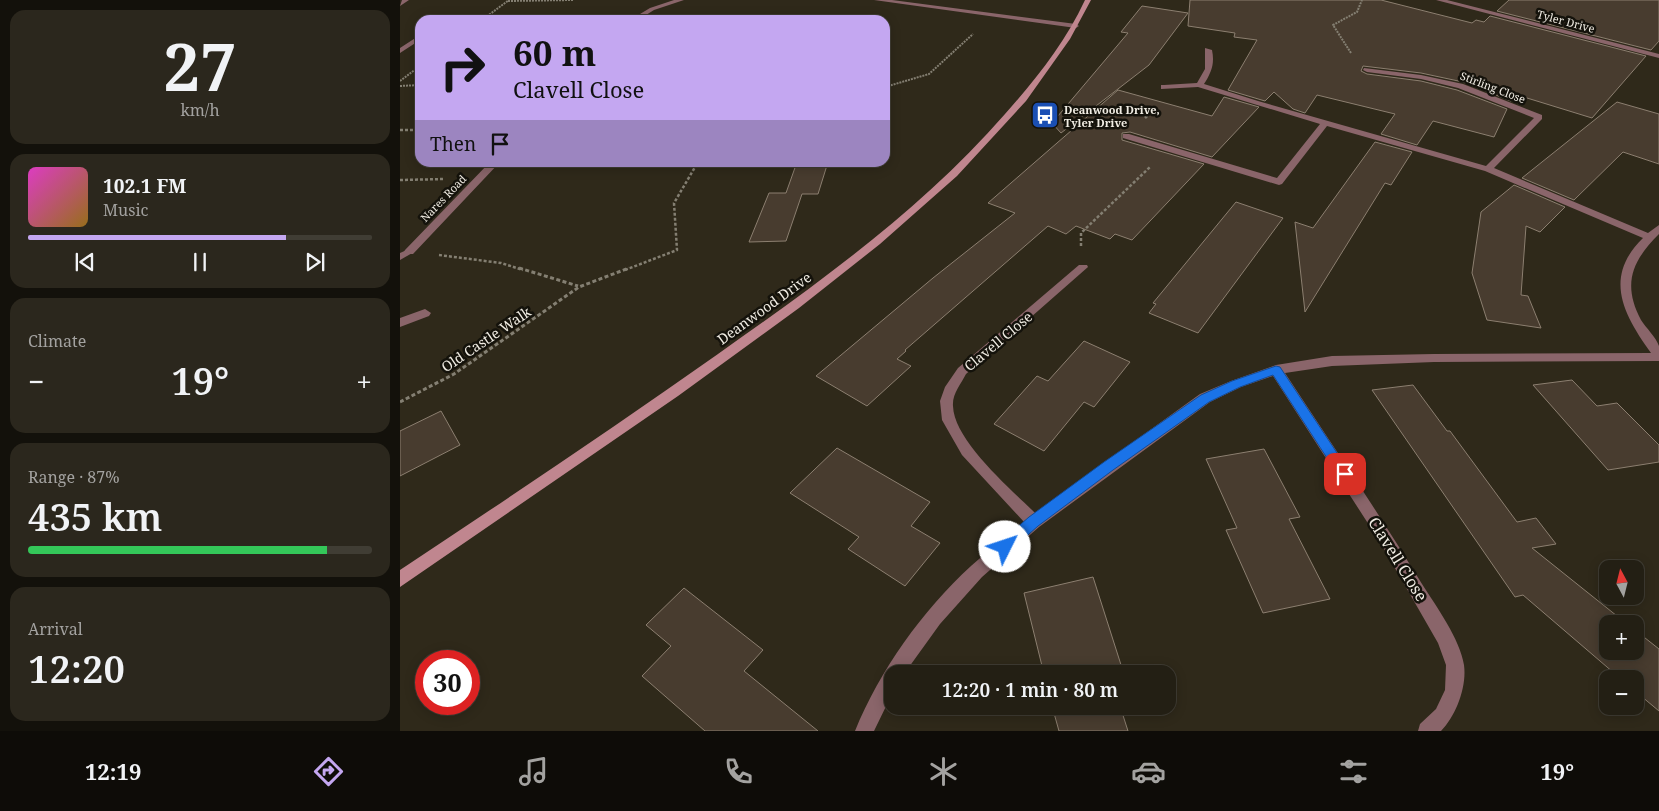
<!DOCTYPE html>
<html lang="en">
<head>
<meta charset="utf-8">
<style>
	:root { --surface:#231f14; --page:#2b271d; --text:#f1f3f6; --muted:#a3a2a0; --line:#403d34; --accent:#c4a7f1 }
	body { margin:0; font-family:"Noto Serif",serif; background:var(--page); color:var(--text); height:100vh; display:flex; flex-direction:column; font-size:19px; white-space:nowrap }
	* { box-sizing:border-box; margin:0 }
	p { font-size:16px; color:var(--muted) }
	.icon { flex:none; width:28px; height:28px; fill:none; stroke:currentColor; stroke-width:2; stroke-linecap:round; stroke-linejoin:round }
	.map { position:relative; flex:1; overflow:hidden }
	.details { display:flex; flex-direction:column; gap:10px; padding:10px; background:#13110b; width:400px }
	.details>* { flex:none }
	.guide { position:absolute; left:15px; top:15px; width:475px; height:152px; border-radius:15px; box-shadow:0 2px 12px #0003,0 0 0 1px var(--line); background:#c4a7f1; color:#111; overflow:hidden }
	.needle { width:32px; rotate:353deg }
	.tools { position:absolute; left:1199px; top:560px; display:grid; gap:10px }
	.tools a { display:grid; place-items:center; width:45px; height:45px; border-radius:10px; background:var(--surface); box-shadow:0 2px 12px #0003,0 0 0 1px var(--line); font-size:25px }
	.speed { position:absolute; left:15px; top:650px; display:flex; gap:10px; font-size:25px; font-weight:700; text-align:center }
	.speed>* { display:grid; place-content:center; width:65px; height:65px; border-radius:50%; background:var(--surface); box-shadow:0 2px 12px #0003,0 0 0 1px var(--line); line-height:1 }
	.speed .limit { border:8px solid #d22; background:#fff; color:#111 }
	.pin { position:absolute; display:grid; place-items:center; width:42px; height:42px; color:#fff; margin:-21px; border-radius:10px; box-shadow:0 2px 8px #0006 }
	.me { position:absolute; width:55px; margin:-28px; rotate:49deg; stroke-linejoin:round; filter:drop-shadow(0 0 4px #0008) }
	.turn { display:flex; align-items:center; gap:18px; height:105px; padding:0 15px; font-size:22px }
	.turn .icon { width:65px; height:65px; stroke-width:2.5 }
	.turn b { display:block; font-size:35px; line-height:42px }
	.then { display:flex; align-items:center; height:48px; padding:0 15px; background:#0003; gap:10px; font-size:19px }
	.big { font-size:38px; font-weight:600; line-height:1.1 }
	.details .widget { flex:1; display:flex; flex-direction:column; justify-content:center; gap:8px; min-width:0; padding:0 18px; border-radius:15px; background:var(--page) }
	.details .dial { align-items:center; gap:0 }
	.dial b { font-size:65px; line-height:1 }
	.song { display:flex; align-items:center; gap:15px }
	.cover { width:60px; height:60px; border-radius:8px; background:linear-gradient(135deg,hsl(310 70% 55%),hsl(40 70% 35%)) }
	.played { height:5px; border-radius:2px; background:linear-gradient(90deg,var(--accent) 75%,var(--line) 75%) }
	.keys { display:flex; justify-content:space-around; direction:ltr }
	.heat { display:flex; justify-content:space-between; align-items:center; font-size:28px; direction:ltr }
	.charge { height:8px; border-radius:4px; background:linear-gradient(90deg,#34c759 87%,var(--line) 0) }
	.trip { position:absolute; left:484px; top:665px; width:292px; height:50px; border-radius:15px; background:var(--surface); box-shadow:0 2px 12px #0003,0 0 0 1px var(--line); font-weight:600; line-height:50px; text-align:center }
	.dock { display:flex; height:80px; justify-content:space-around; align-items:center; background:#0e0c08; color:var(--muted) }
	.dock .icon { width:35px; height:35px }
	.dock .active { color:var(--accent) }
	.dock b { font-size:22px; color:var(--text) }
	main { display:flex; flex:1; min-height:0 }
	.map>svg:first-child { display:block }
	.building { fill:#483c2f; stroke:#8c7f70 }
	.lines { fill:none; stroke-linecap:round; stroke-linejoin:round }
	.path-far2 { stroke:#847f72; stroke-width:2; stroke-dasharray:2 1; stroke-linecap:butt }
	.path-far1 { stroke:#847f72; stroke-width:2.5; stroke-dasharray:3 2; stroke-linecap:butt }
	.path { stroke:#847f72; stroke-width:3; stroke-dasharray:4 2.5; stroke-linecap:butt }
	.lane { fill:#8a656a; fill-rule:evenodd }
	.street { fill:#8a656a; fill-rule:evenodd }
	.secondary { fill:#c0868f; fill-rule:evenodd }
	.route { fill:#1a73e8; stroke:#114b97 }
	.labels { text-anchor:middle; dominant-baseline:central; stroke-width:5; stroke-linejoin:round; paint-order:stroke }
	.far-street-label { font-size:11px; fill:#f0ece3; stroke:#14120b }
	.far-poi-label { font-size:11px; font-weight:bold; fill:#f0ece3; stroke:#14120b; text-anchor:start }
	.street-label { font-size:14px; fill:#f0ece3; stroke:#14120b }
	.near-street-label { font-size:16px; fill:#f0ece3; stroke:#14120b }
</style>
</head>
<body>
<main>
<section class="details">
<div class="widget dial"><b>27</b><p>km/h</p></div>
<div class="widget">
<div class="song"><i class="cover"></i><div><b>102.1 FM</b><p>Music</p></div></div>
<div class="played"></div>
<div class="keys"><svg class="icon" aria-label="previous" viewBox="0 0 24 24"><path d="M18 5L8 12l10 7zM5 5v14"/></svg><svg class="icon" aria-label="pause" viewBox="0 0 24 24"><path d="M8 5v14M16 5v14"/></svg><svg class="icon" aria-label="next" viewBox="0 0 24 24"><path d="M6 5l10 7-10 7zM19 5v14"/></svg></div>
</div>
<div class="widget"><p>Climate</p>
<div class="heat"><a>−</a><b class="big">19°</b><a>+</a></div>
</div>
<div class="widget"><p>Range · 87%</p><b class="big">435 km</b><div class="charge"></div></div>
<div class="widget"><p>Arrival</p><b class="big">12:20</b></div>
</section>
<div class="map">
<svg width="1259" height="731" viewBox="0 0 1259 731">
	<rect width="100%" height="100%" fill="#2f291a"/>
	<!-- building -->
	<path class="building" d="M790,0H981L1072,23L1076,20L1084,22L1090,16L1246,56L1192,118L1114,94L1111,101L1063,82L1021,73L963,66L961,71L967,74L1021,81L1057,90L1107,109L1094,137L1033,121L1017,145L981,134L995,114L917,95L905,113L893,109L874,92L865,101L828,90L857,40L834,37L835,33L788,26Z
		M1109,0H1259V41L1251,50L1097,11Z
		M742,6L788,13L749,65L661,133L652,123L728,33L721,32Z
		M718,90L812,116L824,97L859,107L812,157L730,132L722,133V140L804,164L732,240L715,234L710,239L676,226L666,234L648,226L505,350L506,351L497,359L511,366L467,406L416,376L533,278L615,213L588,203Z
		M1217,102L1259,114V164L1223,152L1174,200L1122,178Z
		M975,142L1012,152L991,185L985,183L905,312L895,222L913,228Z
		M397,162H428L418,194H402L386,241L349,242L369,193H386Z
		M1114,185L1165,207L1140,232L1126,226L1121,295L1128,296L1141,328L1087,320L1072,273L1081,212Z
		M836,202L883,218L798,333L749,313L756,304L753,303Z
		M684,341L730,362L694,407L684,402L644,451L594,424L637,376L648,381Z
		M1172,380L1197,406L1217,403L1259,445V462L1208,470L1133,385Z
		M1013,385L1047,431H1050L1117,522L1136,518L1156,544L1132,548L1227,624H1208V651H1235V630L1259,649V711L1235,691V679H1221L1123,595L1115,597L972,390Z
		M41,411L60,445L0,476V431Z
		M437,448L530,502L511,526L540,543L505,586L448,549L459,537L390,493Z
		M864,449L900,517L889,519L930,599L863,613L826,530L837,528L806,459Z
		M693,577L722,668L710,672V674H644L624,593Z
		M284,588L363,650L344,671L418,731H305L242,676L271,646L246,625Z
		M652,706H720L728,731H659Z"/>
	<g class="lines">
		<!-- path-far2 -->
		<path class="path-far2" d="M108,1L173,0
			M82,20L109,0
			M951,53L933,25L957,12L962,0
			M0,81L16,69
			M0,86L20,85
			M485,87L529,74L573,34
			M746,117L756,106"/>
		<!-- path-far1 -->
		<path class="path-far1" d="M745,118L747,116
			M0,130H20
			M0,180L45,179
			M681,246V233L750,167
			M39,255L101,263L123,270
			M225,270L277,250L274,203L298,162"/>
		<!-- path -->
		<path class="path" d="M119,268L178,286
			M0,402L54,374L179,287L229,268"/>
		<!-- lane -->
		<path class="lane" d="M20,35V40L0,53V48Z
			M9,249L14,252L0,260V253Z
			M25,309L31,313L29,316L0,327V318Z"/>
		<!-- street -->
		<path class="street" d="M2,0H9L0,6Z
			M274,0H284L254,10L238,20H230L250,8Z
			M474,0H492L676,24L679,26L676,28Z
			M1036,0H1047L1259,54V58Z
			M805,48L812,50C815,64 811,73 804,84L858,101L1086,166L1134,118L1058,88L1021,79L967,72L963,70L964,68L1021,75L1063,84L1142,115V119L1094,168L1248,233L1259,225V234C1232,261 1222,284 1241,320C1246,328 1256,337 1259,346C1259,350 1259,357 1259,361L1034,362L932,366L885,373C931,443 978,512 1022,584C1036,606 1060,639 1064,665C1067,687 1056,716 1041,731H1018L1020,724L1036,709L1045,690L1046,665L1038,643L980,542L873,376L841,387L810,402L639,527L582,577L540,624L504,674H492V694L474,731H455C480,670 522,611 571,566C588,551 606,536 624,522L562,455L542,420L540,401L545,387L558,368L679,265H687L688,267L566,374C561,384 552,394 553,406C554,441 611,489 635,513L800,394L831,381L876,365L932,356L1034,354L1251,353C1223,314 1203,277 1243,238L1085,171L927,126L882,184L879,185L723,138V134H729L877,178L920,124L798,87L761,89V85H764L797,83L805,69Z
			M90,162H100L13,254H5L4,252L5,250Z"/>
		<!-- secondary -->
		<path class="secondary" d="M685,0H691L670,39L626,101L557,176L480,244L399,308L278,396L0,587V570C107,499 213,428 318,354C420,282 522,209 605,114C636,79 665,43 685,0Z"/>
	</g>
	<!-- route -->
	<path class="route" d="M876,366L880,367L949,471L951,474L949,478L945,480L940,478L873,375L840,387L809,402L713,470L638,526L610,551L605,553L600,551L598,547L600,542L629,517L704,462L801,395L832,381Z"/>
	<!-- icons -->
	<defs>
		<g id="bus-square" transform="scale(1.4375)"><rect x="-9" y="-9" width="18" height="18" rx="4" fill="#1a4fb4" stroke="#14120b"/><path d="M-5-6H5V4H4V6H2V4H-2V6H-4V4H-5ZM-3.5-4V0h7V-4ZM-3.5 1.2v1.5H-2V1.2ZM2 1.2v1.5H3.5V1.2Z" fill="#fff"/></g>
	</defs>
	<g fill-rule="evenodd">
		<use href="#bus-square" x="645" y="115"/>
	</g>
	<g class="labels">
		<!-- far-street labels -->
		<g class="far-street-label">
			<text transform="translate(1166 21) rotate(15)">Tyler Drive</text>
			<text transform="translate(1093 87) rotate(21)">Stirling Close</text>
			<text transform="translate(43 198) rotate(-46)">Nares Road</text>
		</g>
		<!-- far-poi labels -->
		<g class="far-poi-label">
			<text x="664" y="109">Deanwood Drive,<tspan x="664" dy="13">Tyler Drive</tspan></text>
		</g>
		<!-- street labels -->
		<g class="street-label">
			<text transform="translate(364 308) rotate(-36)">Deanwood Drive</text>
			<text transform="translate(86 339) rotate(-34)">Old Castle Walk</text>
			<text transform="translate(598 341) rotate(-40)">Clavell Close</text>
		</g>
		<!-- near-street labels -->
		<g class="near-street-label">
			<text transform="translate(998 559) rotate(58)">Clavell Close</text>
		</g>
	</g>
</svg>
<div class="tools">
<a><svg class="needle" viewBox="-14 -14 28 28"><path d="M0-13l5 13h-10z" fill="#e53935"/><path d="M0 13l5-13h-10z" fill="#a3a2a0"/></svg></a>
<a>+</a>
<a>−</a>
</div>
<div class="speed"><div class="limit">30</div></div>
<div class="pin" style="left:945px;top:474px;background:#d93025"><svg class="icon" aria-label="arrive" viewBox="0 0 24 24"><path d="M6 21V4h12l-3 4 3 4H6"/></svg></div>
<svg class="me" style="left:605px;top:547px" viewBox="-20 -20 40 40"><circle r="19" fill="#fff"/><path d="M0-13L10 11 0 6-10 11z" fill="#1a73e8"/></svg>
<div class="trip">12:20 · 1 min · 80 m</div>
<div class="guide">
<div class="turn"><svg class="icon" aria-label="right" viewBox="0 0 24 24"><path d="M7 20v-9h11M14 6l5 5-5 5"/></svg><div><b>60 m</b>Clavell Close</div></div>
<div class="then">Then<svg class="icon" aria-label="arrive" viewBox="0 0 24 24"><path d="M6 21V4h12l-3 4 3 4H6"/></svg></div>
</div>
</div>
</main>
<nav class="dock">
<b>12:19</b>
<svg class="icon active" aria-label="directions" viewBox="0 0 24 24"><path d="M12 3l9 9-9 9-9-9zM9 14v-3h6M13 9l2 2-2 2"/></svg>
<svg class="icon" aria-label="music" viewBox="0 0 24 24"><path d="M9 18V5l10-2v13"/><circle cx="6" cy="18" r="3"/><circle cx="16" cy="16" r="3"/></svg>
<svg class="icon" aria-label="phone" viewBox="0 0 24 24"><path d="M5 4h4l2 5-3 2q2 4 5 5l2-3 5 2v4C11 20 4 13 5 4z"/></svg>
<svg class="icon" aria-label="climate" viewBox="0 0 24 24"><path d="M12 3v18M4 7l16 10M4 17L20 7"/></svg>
<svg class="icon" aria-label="car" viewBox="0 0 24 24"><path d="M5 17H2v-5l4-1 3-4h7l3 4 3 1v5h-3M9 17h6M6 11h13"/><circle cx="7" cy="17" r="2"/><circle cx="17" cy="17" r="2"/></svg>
<svg class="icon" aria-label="filters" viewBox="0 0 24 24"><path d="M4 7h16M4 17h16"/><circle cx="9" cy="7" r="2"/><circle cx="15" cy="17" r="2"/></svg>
<b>19°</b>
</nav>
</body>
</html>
